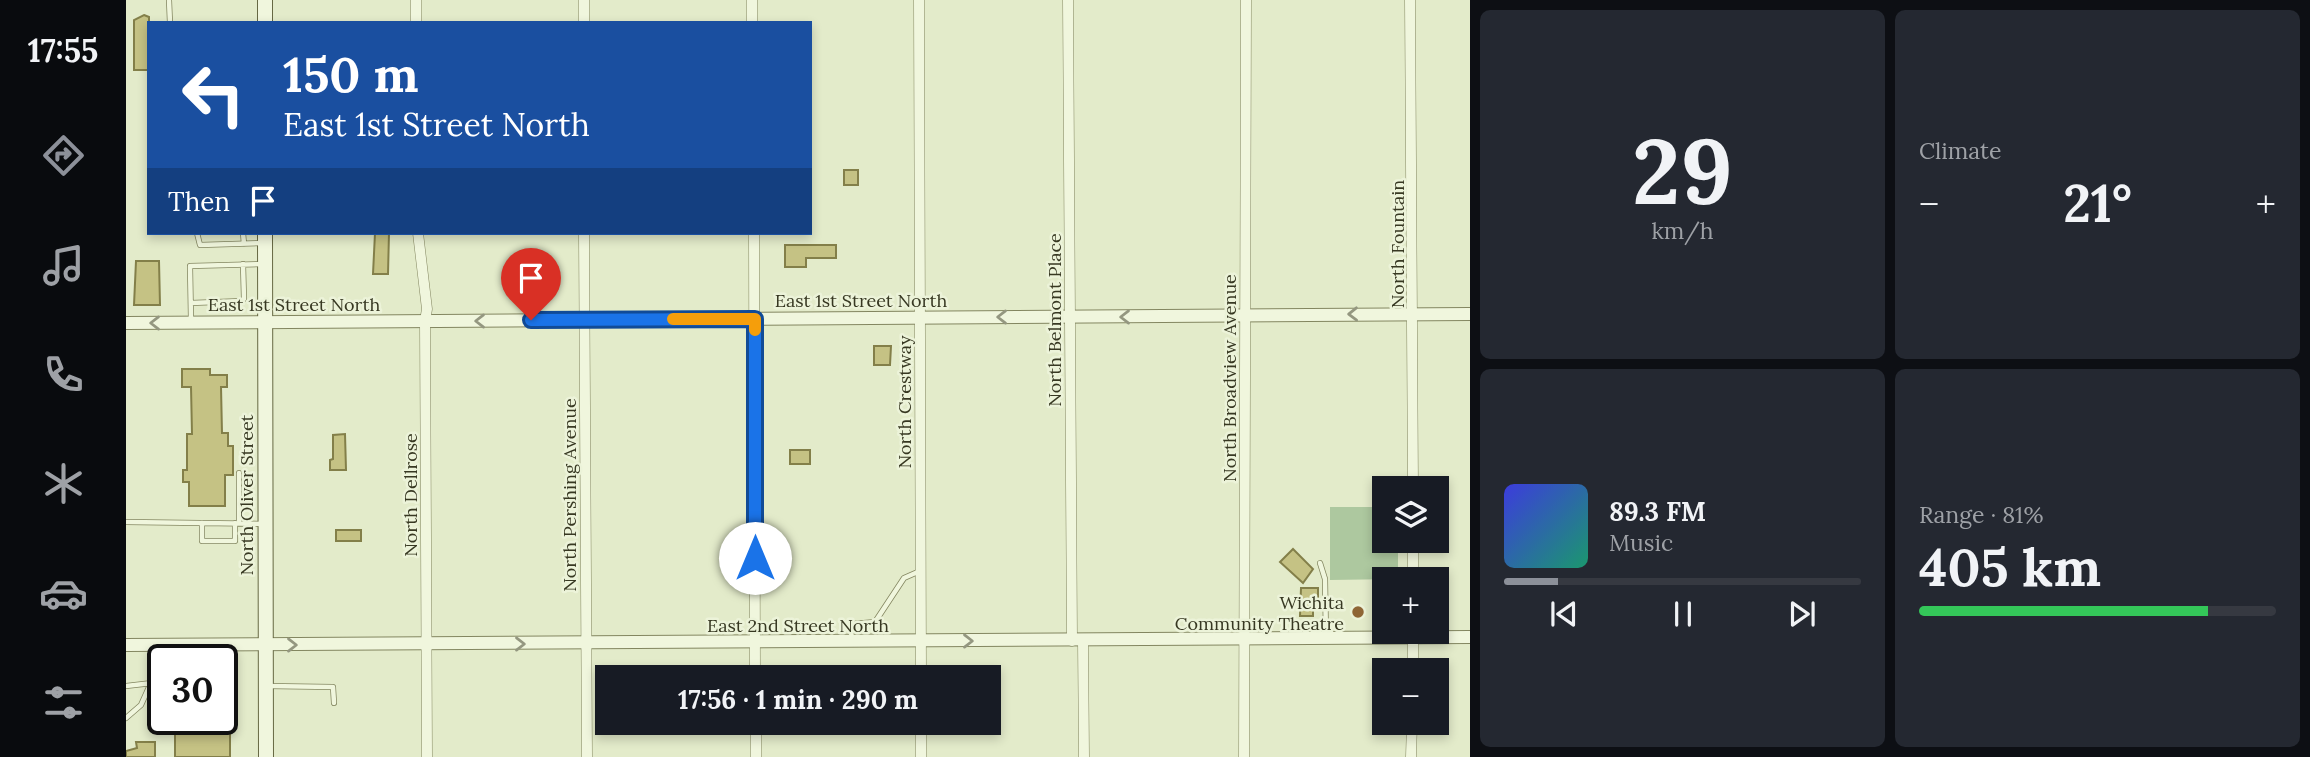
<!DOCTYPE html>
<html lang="en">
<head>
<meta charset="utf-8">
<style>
	:root { --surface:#171b24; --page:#242831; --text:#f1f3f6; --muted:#9ea1a6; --line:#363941; --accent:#8c9099 }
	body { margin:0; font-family:Lora,serif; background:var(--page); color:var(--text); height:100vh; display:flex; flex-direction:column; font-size:26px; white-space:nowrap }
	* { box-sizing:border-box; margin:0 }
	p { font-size:23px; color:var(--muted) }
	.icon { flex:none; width:38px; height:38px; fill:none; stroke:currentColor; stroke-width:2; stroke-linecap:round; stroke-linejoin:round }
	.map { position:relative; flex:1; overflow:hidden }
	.side { display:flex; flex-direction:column; gap:10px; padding:10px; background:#0d0f14; width:840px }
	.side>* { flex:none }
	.banner { position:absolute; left:21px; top:21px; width:665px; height:214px; border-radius:0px; box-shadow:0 4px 10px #0003; background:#1a4fa0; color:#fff; overflow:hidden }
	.tools { position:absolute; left:1246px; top:476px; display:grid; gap:14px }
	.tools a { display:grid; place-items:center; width:77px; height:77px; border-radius:0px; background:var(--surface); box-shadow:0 4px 10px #0003; font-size:35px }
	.speed { position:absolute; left:21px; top:644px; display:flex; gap:14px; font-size:35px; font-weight:700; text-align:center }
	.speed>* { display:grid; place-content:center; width:91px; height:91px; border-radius:50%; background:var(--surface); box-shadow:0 4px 10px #0003; line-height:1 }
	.speed .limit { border:4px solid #111; border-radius:10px; background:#fff; color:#111 }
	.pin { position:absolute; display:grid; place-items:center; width:60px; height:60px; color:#fff; margin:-72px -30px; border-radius:50% 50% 50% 0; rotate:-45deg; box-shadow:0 0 7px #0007 }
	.pin .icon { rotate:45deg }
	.me { position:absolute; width:77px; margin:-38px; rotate:0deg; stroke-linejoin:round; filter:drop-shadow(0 0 5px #0008) }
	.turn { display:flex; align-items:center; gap:24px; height:147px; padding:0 21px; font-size:32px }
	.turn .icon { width:91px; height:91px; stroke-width:2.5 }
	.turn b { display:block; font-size:49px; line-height:60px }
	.then { display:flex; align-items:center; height:66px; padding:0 21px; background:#0003; gap:14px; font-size:26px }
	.big { font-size:52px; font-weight:800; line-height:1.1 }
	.side .tile { flex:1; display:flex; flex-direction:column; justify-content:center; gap:10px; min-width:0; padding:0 24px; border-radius:10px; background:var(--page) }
	.side .dial { align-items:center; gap:0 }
	.dial b { font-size:91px; line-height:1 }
	.song { display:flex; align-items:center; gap:21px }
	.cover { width:84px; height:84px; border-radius:10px; background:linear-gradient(135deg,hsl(240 70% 55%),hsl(160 70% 35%)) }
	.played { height:7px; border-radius:4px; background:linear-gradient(90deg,var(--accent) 15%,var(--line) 15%) }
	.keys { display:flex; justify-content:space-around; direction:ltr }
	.heat { display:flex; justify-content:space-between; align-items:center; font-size:38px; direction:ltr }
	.charge { height:10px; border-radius:5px; background:linear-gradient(90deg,#34c759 81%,var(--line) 0) }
	.side .tiles { flex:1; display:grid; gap:10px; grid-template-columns:repeat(2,1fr) }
	.trip { position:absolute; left:469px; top:665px; width:406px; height:70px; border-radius:0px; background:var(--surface); box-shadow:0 4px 10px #0003; font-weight:800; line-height:70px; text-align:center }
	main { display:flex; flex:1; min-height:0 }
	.tab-bar { display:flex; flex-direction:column; width:126px; justify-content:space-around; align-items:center; background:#090b0e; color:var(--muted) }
	.tab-bar .icon { width:49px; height:49px }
	.tab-bar .on { color:var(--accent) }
	.tab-bar b { font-size:32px; color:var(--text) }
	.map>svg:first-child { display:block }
	.green { fill:#adc89f }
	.building { fill:#c5c284; stroke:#837f49; stroke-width:2 }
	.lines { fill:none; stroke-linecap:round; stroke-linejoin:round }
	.service-casing { stroke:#838660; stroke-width:6 }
	.minor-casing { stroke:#838660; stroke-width:11 }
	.tertiary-casing { stroke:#838660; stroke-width:14 }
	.secondary-casing { stroke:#666843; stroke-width:16 }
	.service { stroke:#f0f6dd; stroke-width:4.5 }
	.minor { stroke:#f0f6dd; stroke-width:10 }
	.tertiary { stroke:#f0f6dd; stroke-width:12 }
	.secondary { stroke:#f0f6dd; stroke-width:14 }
	.oneway { stroke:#949780 }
	.route-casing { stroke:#114b97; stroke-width:18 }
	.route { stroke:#1a73e8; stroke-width:12 }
	.slow { stroke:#f59e0b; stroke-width:12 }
	.poi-dot { fill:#8f6636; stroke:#ecf3d9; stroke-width:2.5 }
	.labels { text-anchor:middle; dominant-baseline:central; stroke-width:5; stroke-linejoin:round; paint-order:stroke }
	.street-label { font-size:18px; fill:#373822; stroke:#ecf3d9 }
	.poi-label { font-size:18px; fill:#373822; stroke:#ecf3d9; text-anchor:end }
</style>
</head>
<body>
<main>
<nav class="tab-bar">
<b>17:55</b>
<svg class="icon on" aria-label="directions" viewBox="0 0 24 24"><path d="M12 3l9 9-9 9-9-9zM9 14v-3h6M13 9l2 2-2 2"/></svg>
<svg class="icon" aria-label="music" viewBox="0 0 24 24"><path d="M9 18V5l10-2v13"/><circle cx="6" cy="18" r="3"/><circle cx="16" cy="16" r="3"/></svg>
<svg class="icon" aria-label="phone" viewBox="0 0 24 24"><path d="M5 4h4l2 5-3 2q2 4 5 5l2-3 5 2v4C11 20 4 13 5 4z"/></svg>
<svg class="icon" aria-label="climate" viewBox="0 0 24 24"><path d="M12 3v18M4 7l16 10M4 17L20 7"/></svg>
<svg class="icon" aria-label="car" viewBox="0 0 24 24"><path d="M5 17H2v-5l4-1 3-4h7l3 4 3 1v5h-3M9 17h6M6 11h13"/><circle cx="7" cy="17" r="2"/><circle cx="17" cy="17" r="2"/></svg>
<svg class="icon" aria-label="filters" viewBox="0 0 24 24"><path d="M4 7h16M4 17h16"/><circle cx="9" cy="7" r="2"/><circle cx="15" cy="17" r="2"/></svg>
</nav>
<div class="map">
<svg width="1344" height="757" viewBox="0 0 1344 757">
	<rect width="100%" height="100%" fill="#e3ebca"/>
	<!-- green -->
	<path class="green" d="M1204,507H1258V541H1272V579L1204,580Z"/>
	<!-- building -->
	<path class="building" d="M18,15L23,17V70H8V20Z
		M718,170H732V185H718Z
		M249,233H263L262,274H247Z
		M659,245H710V258H680V267H659Z
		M10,261H33L34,305H8Z
		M748,346H765L764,365H748Z
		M56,369H84V375H101V387H95L96,433H102V446H107V475H99V506H63V482H57V470H61V434H66L65,387H56Z
		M219,434L220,470H204V460L207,459V435Z
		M664,450H684V464H664Z
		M210,530H235V541H210Z
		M1167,549L1187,569L1177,583L1154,562Z
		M1175,588H1192V597H1187V616H1174Z
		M49,719H104V757H49Z
		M10,742H29V757H0V751L11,748Z"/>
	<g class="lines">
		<!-- service casing -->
		<g class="service-casing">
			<path id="service" d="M43,0L44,23
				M71,233L74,245L138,243
				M117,233L118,244
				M65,303L116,301L118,299L117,264
				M65,320L64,266L138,264
				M0,522L139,524
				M76,523V541H109V523
				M113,523V473
				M1194,563L1199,579L1200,637
				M725,641L726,624L749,622L778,578L794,571
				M0,686L26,683L28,646
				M141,686L207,687L208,703
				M0,718L15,705L24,685"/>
		</g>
		<!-- minor casing -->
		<g class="minor-casing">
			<path id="minor" d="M290,0V23
				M458,0V23
				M626,0V23
				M793,0L795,677
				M942,0L946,641
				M1284,0L1287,488
				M292,233L301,309L299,321L301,757
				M458,233L461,757
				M628,233L629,677
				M1287,579V541
				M957,640L958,757
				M1287,670V632
				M795,723V757
				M630,757V723
				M1118,757L1120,0
				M1285,757L1286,723"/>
		</g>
		<!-- tertiary casing -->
		<g class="tertiary-casing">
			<path id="tertiary" d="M0,323L1344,314
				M0,645L1344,637"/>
		</g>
		<!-- secondary casing -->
		<g class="secondary-casing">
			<path id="secondary" d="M139,23V0
				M139,233L140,757"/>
		</g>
		<!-- service -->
		<use href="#service" class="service"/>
		<!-- minor -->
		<use href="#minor" class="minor"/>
		<!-- tertiary -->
		<use href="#tertiary" class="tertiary"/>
		<!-- secondary -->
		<use href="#secondary" class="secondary"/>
	</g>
	<!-- one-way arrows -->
	<defs><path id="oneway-chevron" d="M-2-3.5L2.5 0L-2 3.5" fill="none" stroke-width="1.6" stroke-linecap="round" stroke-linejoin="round" transform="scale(1.75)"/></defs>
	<g class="oneway">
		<use href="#oneway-chevron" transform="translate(1227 314) rotate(179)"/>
		<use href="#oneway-chevron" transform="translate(876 317) rotate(180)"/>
		<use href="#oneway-chevron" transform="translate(999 317) rotate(180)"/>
		<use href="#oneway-chevron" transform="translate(354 321) rotate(180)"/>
		<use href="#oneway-chevron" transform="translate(29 323) rotate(180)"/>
		<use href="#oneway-chevron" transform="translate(842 641)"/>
		<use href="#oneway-chevron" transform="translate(394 644)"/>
		<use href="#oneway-chevron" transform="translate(166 645)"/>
	</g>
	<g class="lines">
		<!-- route casing -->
		<g class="route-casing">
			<path id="route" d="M405,320L629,319V558"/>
		</g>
		<!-- route -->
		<use href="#route" class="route"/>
		<!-- slow -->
		<path class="slow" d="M547,319H629V330"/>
	</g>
	<!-- markers -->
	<circle class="poi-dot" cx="1232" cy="612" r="7"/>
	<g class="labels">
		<!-- street labels -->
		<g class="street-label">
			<text transform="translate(1271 244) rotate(-90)">North Fountain</text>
			<text x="735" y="300">East 1st Street North</text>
			<text x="168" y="304">East 1st Street North</text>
			<text transform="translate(928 320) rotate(-90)">North Belmont Place</text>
			<text transform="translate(1103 378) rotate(-90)">North Broadview Avenue</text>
			<text transform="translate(778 402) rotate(-90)">North Crestway</text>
			<text transform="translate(120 495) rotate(-90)">North Oliver Street</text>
			<text transform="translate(284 495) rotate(-90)">North Dellrose</text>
			<text transform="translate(443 495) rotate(-90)">North Pershing Avenue</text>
			<text x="672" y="625">East 2nd Street North</text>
		</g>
		<!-- poi labels -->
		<g class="poi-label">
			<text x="1218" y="602">Wichita<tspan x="1218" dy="21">Community Theatre</tspan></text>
		</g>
	</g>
</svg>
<div class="tools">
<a><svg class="icon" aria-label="layers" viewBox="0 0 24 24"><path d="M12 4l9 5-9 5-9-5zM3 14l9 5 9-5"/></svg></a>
<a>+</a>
<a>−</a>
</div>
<div class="speed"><div class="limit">30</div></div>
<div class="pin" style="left:405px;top:320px;background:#d93025"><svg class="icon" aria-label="arrive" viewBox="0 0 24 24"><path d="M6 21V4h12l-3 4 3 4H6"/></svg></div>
<svg class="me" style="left:629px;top:558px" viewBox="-20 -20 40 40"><circle r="19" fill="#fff"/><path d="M0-13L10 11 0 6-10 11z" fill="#1a73e8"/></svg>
<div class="trip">17:56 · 1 min · 290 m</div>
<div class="banner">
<div class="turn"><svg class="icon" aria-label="left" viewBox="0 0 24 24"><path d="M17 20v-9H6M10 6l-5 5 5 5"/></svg><div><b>150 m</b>East 1st Street North</div></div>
<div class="then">Then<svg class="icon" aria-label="arrive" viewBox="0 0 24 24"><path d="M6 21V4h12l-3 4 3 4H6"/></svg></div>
</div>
</div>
<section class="side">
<div class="tiles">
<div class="tile dial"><b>29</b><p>km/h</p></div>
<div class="tile"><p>Climate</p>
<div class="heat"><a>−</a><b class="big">21°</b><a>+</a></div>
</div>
<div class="tile">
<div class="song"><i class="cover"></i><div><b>89.3 FM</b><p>Music</p></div></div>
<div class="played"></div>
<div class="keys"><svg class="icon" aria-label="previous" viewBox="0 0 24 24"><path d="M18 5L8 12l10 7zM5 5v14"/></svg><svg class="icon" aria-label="pause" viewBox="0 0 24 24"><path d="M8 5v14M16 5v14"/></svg><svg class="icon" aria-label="next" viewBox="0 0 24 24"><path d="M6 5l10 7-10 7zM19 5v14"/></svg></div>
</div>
<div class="tile"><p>Range · 81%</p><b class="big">405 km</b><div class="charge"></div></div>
</div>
</section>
</main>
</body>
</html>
